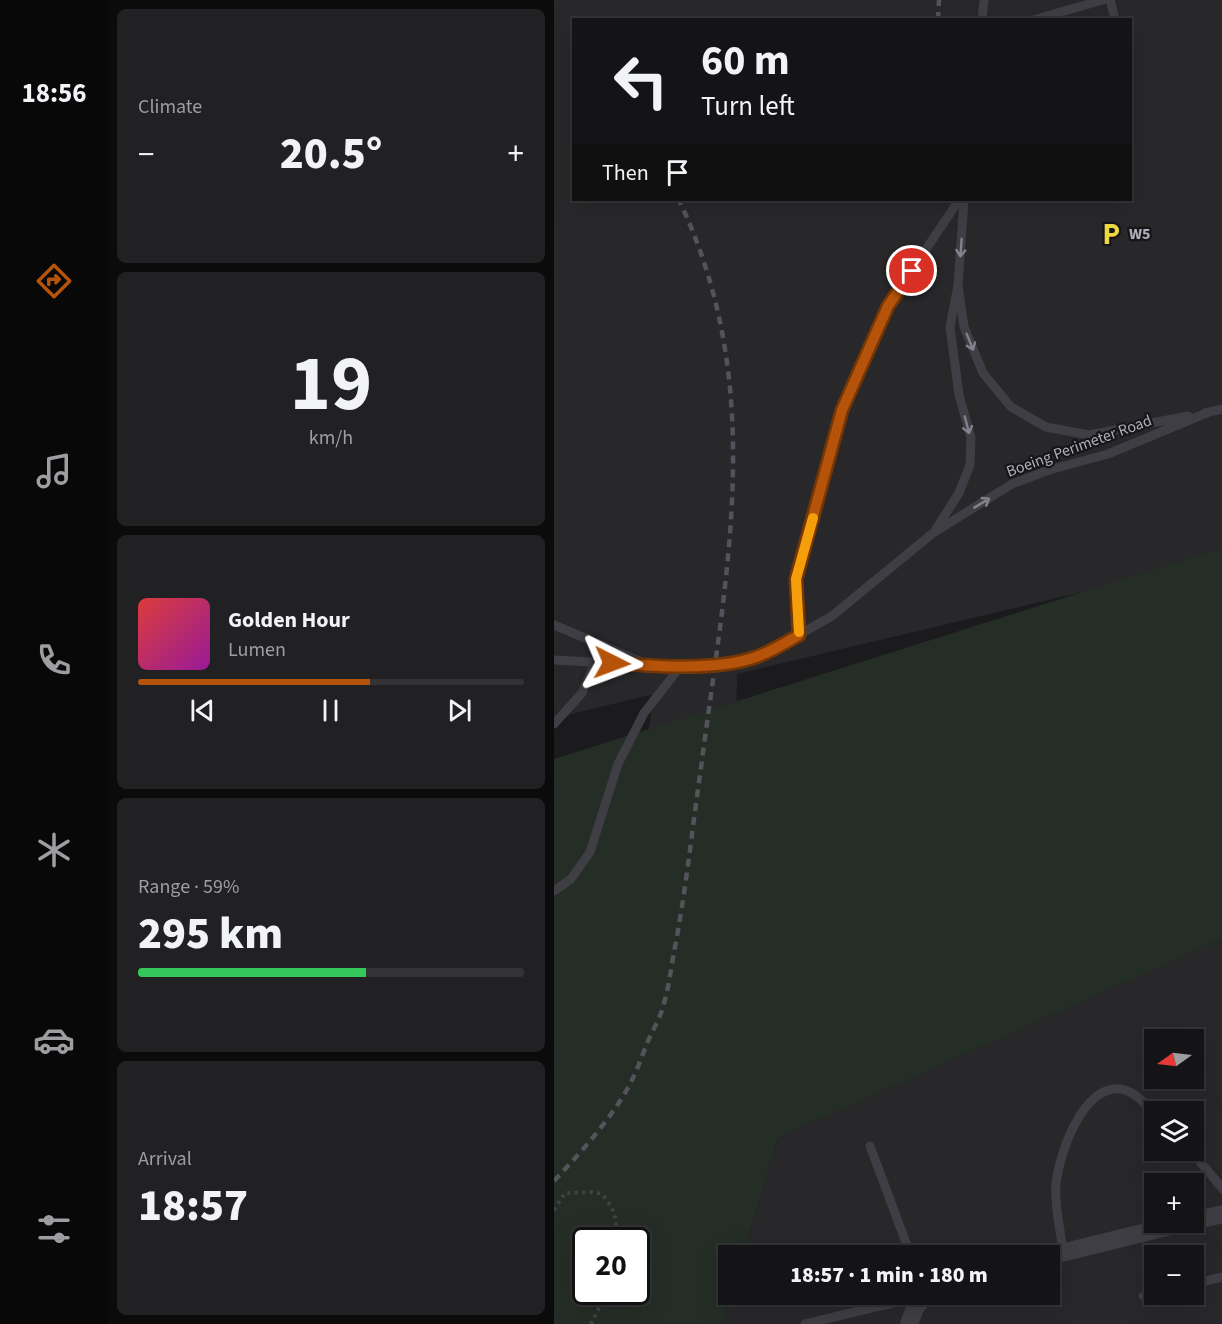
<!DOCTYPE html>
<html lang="en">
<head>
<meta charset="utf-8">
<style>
	:root { --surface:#141416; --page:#212123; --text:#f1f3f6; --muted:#9d9ea1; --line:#333335; --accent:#b45309 }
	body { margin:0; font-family:"Source Sans 3",sans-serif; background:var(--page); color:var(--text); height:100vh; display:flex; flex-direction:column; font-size:22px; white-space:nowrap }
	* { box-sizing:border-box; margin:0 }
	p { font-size:20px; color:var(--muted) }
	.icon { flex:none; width:33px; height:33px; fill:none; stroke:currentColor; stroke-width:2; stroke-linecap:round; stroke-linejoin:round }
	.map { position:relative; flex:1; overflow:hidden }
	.side { display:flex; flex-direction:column; gap:9px; padding:9px; background:#0b0b0c; width:446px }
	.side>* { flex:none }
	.top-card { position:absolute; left:18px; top:18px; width:560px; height:183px; border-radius:0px; box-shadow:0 6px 24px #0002,0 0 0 2px var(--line); background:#141416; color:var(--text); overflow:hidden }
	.needle { width:39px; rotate:256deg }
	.fabs { position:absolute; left:590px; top:1029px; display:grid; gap:12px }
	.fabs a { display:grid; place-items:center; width:60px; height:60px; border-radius:0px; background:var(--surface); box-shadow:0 6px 24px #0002,0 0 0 2px var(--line); font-size:30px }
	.speed { position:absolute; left:18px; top:1227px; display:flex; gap:12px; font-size:30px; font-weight:700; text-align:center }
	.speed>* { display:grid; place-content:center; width:78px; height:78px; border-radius:50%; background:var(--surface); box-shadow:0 6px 24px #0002,0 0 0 2px var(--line); line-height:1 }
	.speed .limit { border:3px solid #111; border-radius:9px; background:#fff; color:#111 }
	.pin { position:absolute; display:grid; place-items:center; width:51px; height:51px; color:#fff; margin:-26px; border:3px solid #fff; border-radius:50%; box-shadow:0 2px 6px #0007 }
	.me { position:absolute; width:66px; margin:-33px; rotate:93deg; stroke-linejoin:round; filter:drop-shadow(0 0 4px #0008) }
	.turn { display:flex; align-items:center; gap:21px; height:126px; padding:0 30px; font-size:27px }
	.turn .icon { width:78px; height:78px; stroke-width:2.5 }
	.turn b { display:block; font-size:42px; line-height:51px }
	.then { display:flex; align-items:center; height:57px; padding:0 30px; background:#0003; gap:12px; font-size:22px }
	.big { font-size:45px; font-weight:800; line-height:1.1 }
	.side .card { flex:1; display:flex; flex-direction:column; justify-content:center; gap:9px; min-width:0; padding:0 21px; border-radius:9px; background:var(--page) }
	.side .dial { align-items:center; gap:0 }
	.dial b { font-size:78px; line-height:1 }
	.song { display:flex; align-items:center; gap:18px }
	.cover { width:72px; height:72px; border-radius:9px; background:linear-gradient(135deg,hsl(0 70% 55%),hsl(300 70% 35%)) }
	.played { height:6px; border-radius:3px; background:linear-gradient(90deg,var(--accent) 60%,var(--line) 60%) }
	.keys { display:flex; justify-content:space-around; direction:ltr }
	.heat { display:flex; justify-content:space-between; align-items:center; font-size:33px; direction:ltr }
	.charge { height:9px; border-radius:4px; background:linear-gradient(90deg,#34c759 59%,var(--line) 0) }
	.trip { position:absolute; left:164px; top:1245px; width:342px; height:60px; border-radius:0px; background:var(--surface); box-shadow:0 6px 24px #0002,0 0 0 2px var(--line); font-weight:800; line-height:60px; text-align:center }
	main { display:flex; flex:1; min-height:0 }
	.menu { display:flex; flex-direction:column; width:108px; justify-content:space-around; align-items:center; background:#080809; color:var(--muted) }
	.menu .icon { width:42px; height:42px }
	.menu .on { color:var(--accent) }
	.menu b { font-size:27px; color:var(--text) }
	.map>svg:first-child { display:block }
	.built { fill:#28272a; fill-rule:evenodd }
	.green { fill:#252d27; fill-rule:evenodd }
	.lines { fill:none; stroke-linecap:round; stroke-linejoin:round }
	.path { stroke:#424249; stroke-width:4; stroke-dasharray:3 4.5; stroke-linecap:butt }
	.lane { stroke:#3e3e44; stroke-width:9 }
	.street { stroke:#3e3e44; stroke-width:18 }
	.rail { stroke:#53535b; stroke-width:4.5; stroke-dasharray:8 6; stroke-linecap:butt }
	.oneway { stroke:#81828c }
	.route-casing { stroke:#753606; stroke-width:15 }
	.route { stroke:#b45309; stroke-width:10 }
	.slow { stroke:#f59e0b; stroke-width:10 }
	.labels { text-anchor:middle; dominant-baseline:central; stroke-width:4.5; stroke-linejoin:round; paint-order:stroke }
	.poi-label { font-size:16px; font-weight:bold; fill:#aeafbc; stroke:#161618; text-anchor:start }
	.street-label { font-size:16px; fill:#aeafbc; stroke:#161618 }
</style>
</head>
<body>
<main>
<nav class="menu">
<b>18:56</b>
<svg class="icon on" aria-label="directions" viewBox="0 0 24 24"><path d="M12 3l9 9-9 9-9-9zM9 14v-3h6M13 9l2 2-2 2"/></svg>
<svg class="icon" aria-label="music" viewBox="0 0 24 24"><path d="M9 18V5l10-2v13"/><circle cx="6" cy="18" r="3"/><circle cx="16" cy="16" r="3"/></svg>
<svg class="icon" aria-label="phone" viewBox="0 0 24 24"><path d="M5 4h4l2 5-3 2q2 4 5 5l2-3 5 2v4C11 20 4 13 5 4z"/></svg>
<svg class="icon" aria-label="climate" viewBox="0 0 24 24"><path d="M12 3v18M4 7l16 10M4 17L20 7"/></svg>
<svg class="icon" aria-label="car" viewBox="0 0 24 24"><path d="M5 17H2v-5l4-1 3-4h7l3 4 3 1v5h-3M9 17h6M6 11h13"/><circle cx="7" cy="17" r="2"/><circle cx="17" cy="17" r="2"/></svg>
<svg class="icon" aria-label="filters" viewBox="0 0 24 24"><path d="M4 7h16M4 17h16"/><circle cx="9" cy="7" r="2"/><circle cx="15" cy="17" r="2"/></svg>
</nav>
<section class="side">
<div class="card"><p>Climate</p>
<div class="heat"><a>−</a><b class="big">20.5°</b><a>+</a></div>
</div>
<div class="card dial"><b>19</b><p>km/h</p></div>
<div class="card">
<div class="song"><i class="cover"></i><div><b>Golden Hour</b><p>Lumen</p></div></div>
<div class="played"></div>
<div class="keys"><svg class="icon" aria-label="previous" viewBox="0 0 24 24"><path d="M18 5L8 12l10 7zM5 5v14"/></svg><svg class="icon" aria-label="pause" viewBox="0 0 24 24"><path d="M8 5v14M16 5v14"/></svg><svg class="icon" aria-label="next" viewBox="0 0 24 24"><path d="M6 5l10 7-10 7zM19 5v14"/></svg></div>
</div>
<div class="card"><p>Range · 59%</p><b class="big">295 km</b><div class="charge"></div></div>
<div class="card"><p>Arrival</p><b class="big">18:57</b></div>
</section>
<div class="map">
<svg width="669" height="1324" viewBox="0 0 669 1324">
	<rect width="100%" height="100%" fill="#1b1b1d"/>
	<!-- built -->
	<path class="built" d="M0,0H668V559L183,674L179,883L52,963L101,694L0,718ZM20,20H576V200H20Z
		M668,939V1324H168L177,1295L495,1294V1256L189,1255L224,1138ZM600,1040H639V1078H600ZM600,1112H639V1150H600ZM600,1184H639V1222H600ZM600,1256H639V1294H600Z"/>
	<!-- green -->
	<path class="green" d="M668,548V939L224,1138L189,1255L174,1256V1294L177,1295L168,1324H0V759ZM32,1240H82V1292H32Z"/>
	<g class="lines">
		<!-- path -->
		<path class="path" d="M0,1210L11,1193L38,1192L48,1194C62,1212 63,1217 61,1240
			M37,1324L53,1292"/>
		<!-- lane -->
		<path class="lane" d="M556,0L560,15
			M428,20L430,0
			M479,20L549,0
			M404,285L410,327L429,373L457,407L492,427L535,435L634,416
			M651,413L669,409
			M382,529L405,493L416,465L417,438L405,395L396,327L404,285L410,200
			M0,625L88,662
			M245,635L242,579L288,410L334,306L405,200
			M0,660L126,667L160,665L198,658L227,645L278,616L379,533L458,484L495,470L554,454L655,412
			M0,724L28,693L41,662
			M0,891L17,879L36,852L64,764L90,713L126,667
			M316,1146L357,1256
			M636,1150L669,1189
			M509,1253C507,1231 500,1206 502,1184C505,1155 528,1085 567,1089C580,1091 590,1103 600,1112
			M639,1284L669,1277
			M589,1296L600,1294
			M251,1324L368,1296"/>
		<!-- street -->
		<path class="street" d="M639,1221L669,1214
			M495,1256L633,1222
			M355,1324L361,1308L372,1294"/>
		<!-- rail -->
		<path class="rail" d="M384,20L385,0
			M0,1181C26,1153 51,1126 71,1093C81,1077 87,1058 94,1041C100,1028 107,1016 110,1003C115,986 117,969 120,952C132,891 138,829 147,768C172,572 214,387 125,200"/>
	</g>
	<!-- one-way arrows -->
	<defs><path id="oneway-shaft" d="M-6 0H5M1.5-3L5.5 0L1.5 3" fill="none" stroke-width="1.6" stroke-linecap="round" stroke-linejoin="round" transform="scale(1.5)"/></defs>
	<g class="oneway">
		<use href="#oneway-shaft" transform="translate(407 248) rotate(94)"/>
		<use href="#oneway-shaft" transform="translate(416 342) rotate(68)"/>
		<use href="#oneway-shaft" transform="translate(413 425) rotate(75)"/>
		<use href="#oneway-shaft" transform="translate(428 503) rotate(-31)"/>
	</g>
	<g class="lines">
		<!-- route casing -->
		<g class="route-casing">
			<path id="route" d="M58,663C100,666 159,671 199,658C215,653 231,643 245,635L242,579L288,410L334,306L358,271"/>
		</g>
		<!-- route -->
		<use href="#route" class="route"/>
		<!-- slow -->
		<path class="slow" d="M245,632L242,579L259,518"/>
	</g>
	<!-- icons -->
	<defs>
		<g id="parking-bare" transform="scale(1.8)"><path d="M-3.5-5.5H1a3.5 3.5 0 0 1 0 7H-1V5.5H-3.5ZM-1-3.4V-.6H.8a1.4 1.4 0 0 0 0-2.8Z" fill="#eed842" stroke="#161618" stroke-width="2.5" paint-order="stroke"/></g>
	</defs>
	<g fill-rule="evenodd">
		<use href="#parking-bare" x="557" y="234"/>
	</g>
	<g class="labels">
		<!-- poi labels -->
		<g class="poi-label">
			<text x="575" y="234">W5</text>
		</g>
		<!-- street labels -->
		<g class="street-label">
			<text transform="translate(525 446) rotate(-20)">Boeing Perimeter Road</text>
		</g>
	</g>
</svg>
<div class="fabs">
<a><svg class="needle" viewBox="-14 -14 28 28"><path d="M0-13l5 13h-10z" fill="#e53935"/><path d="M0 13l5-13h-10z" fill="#9d9ea1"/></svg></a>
<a><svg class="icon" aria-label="layers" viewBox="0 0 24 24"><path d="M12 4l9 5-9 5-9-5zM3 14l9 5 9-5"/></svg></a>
<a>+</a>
<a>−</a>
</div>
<div class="speed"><div class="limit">20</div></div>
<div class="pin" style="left:358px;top:271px;background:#d93025"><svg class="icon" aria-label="arrive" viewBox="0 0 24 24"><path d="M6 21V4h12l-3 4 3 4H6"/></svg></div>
<svg class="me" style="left:58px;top:663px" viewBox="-20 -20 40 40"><path d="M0-17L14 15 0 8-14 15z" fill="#b45309" stroke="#fff" stroke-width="4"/></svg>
<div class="trip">18:57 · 1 min · 180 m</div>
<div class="top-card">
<div class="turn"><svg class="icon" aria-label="left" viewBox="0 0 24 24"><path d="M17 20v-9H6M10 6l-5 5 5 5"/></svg><div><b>60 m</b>Turn left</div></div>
<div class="then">Then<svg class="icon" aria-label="arrive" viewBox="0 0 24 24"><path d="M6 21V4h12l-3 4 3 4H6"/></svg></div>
</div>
</div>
</main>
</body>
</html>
